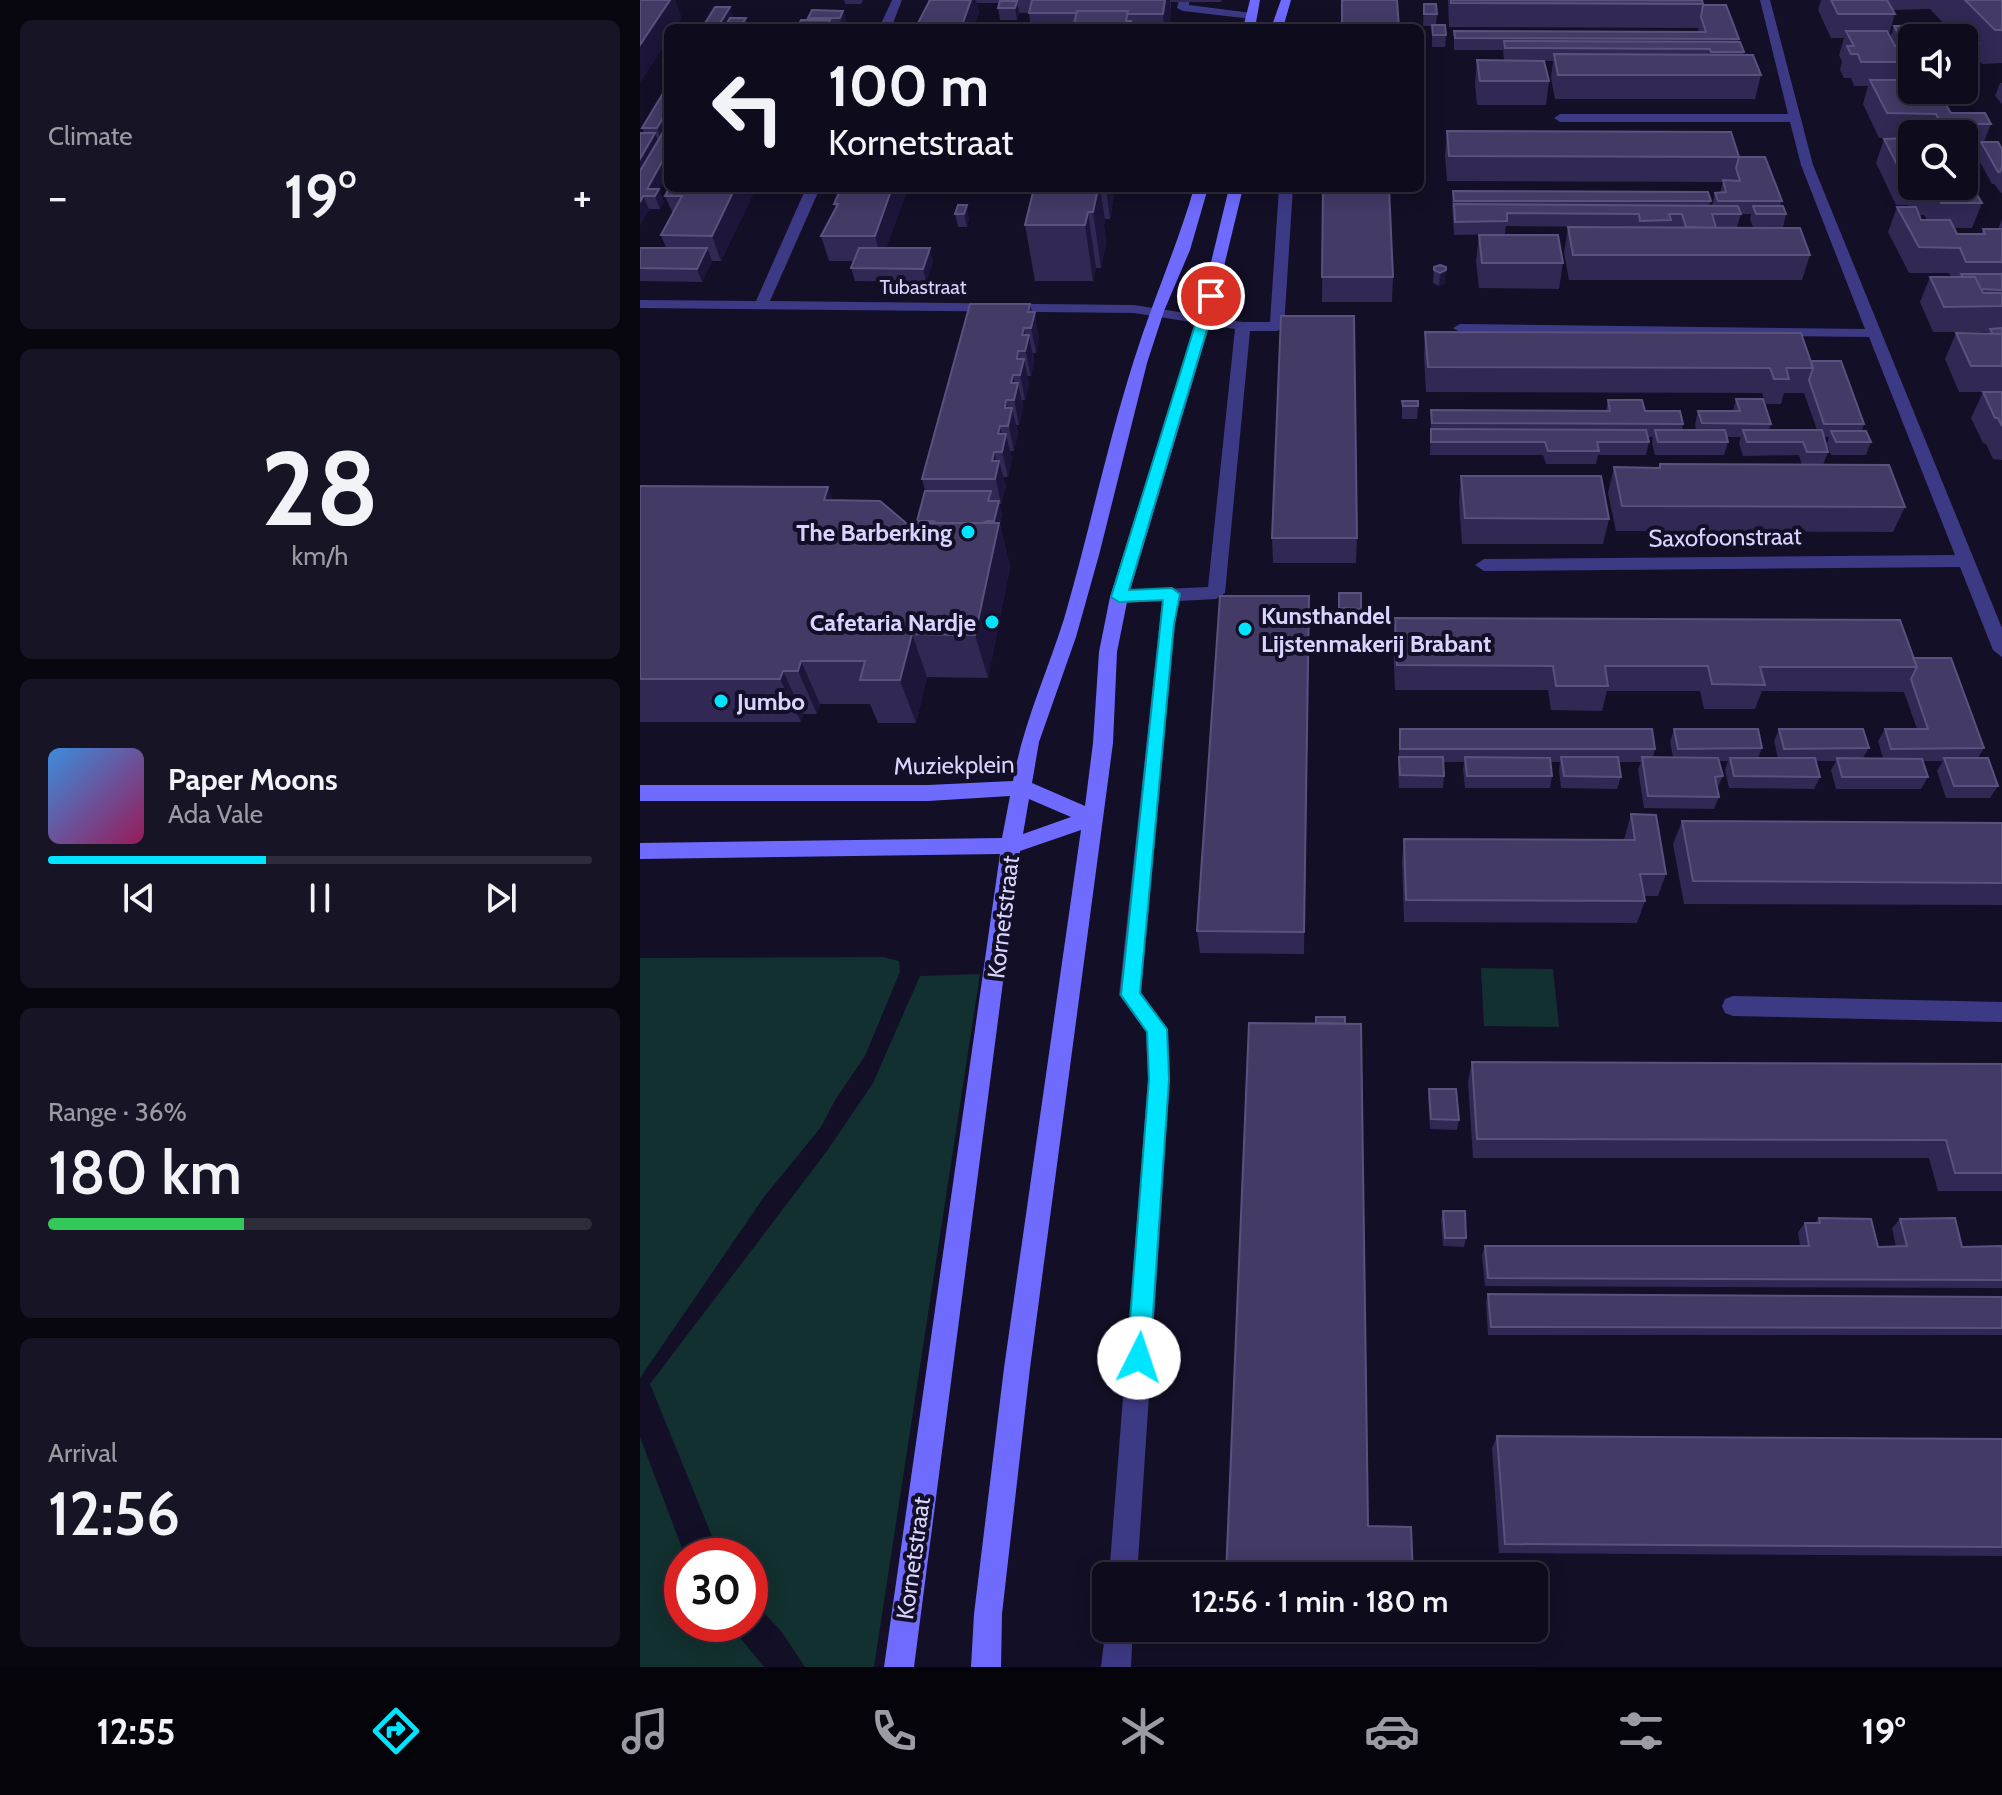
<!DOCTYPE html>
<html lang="en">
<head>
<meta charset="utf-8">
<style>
	:root { --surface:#0e0b1c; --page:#171425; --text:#f1f3f6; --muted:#9b9ba3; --line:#2e2b3b; --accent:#00e5ff }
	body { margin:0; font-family:Cabin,sans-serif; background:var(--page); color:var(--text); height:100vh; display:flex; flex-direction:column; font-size:30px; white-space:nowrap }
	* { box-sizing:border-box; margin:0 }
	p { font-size:26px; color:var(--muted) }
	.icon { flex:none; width:44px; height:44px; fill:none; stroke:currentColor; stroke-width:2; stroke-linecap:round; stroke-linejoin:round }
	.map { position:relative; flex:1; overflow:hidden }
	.panel { display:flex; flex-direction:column; gap:20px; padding:20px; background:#08060f; width:640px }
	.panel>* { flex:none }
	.top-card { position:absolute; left:24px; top:24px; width:760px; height:168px; border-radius:12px; box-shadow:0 4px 20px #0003,0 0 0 2px var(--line); background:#0e0b1c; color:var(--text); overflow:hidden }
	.tools { position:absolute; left:1258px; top:24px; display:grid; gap:16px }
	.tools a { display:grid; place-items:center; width:80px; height:80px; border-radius:12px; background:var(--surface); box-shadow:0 4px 20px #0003,0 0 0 2px var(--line); font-size:40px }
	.speed { position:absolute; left:24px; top:1538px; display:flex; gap:16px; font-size:40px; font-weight:700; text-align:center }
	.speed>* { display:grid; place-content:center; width:104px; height:104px; border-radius:50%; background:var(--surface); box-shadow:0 4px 20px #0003,0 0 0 2px var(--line); line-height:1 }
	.speed .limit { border:12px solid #d22; background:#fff; color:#111 }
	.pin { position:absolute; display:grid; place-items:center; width:68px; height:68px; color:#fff; margin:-34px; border:4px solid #fff; border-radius:50%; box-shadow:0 2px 8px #0007 }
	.me { position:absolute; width:88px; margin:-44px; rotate:4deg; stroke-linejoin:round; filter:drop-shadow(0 0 6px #0008) }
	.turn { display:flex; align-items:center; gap:28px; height:168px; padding:0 32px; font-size:36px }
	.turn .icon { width:104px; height:104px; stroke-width:2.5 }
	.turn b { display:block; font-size:56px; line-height:68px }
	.big { font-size:60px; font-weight:600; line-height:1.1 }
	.panel .tile { flex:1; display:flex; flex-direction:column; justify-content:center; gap:12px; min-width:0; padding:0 28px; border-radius:12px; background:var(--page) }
	.panel .dial { align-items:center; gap:0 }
	.dial b { font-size:104px; line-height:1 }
	.song { display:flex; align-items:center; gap:24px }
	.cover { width:96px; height:96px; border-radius:12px; background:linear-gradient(135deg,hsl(210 70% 55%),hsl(330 70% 35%)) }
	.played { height:8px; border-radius:4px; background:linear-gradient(90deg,var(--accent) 40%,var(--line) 40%) }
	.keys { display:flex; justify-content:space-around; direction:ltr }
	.heat { display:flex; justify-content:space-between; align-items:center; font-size:44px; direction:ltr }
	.charge { height:12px; border-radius:6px; background:linear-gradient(90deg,#34c759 36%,var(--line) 0) }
	.trip { position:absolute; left:452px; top:1562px; width:456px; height:80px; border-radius:12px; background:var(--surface); box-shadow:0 4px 20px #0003,0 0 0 2px var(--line); font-weight:600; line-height:80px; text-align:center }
	.dock { display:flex; height:128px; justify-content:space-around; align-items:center; background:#06040b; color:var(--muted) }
	.dock .icon { width:56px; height:56px }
	.dock .on { color:var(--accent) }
	.dock b { font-size:36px; color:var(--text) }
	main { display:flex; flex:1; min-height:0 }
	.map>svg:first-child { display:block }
	.green { fill:#12302f }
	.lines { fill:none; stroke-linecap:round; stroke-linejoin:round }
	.lane { fill:#3d3a85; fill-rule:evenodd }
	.street { fill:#3d3a85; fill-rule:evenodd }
	.secondary { fill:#6f6bff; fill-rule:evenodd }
	.wall { fill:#312854; fill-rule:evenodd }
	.shaded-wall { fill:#1d163a }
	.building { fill:#433a66; stroke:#5a527e; stroke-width:2 }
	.route { fill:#00e5ff; stroke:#0095a6; stroke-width:2 }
	.poi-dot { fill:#00e5ff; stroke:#130f26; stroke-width:3 }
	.labels { text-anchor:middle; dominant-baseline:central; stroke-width:8; stroke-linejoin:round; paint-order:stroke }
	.far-street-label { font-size:20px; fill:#d9d4ff; stroke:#130f26 }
	.poi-label { font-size:24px; font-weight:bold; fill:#d9d4ff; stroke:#130f26; text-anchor:end }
	.street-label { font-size:24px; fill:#d9d4ff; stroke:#130f26 }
</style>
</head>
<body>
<main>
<section class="panel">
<div class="tile"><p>Climate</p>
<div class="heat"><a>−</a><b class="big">19°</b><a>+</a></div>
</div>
<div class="tile dial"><b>28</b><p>km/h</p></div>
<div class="tile">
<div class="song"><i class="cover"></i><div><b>Paper Moons</b><p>Ada Vale</p></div></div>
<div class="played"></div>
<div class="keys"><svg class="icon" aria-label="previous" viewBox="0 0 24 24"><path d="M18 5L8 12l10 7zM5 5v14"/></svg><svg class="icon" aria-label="pause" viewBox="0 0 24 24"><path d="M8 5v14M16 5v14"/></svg><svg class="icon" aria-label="next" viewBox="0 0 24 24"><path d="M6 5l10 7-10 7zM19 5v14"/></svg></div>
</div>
<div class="tile"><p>Range · 36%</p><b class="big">180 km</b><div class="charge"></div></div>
<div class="tile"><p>Arrival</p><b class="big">12:56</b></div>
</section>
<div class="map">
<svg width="1362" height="1667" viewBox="0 0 1362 1667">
	<rect width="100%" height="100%" fill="#130f26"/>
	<!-- green -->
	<path class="green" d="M243,957L259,961L260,972L225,1056L195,1100L181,1127L124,1197L0,1378V958Z
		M841,968L913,969L919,1027L844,1026Z
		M340,974L234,1667H165L141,1631L110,1598V1556H80L10,1384L187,1151L233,1083L280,976Z
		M0,1437L45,1556H42V1624H89L124,1667H0Z"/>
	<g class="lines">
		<!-- lane -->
		<path class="lane" d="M539,0H549V5L612,13L618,16L612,19L543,11L537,8Z"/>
		<!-- street -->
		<path class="street" d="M252,0H262L251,28H239Z
			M1120,0H1130L1173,165L1362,628V657L1353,650L1320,567L844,571L835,565L844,559L1315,555L1229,337L820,332L813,328L820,324L1225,329L1161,165L1150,122H920L914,118L920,114H1148Z
			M670,22L674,23L676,28H664Z
			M166,188H180L130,301L494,305L603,322H630L639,188H653L644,327L637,331H610L585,593L576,599L539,601L535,624L501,992L528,1029L530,1079L497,1576H469L508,1079L506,1032L479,995L522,601L479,603L470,597L479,591L568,587L595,329L494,313L0,308V300L116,301Z
			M1093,996L1362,1002V1022L1093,1016L1085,1013L1082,1006L1085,999Z
			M466,1625V1628H493L491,1667H461Z"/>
		<!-- secondary -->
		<path class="secondary" d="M610,0H620L615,28H603Z
			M641,0H651L643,28H631Z
			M554,188H568L550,250L524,311L507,363L459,555L436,637L399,742L392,783L445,806L453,743L459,652L470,597L557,320L589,188H603L571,320L488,597L477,652L473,743L390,1368L362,1614L361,1667H331L334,1614L364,1368L441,830L380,851L274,1667H244L360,854L0,859V843L362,838L370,796L288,801H0V785H288L373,781C383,724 407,673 424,619C449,533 467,445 494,360C512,302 537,247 554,188ZM389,799L431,817L383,834Z"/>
	</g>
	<!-- wall -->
	<path class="wall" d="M204,0H223L221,4H205Z
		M288,0H582L581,2H531V12L529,28H391L389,13H379L377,20H360L358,8L359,3H337L339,13L289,3Z
		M808,0H1062L1063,5L1099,39L1098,42L1104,52L1103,55L1121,75L1115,99H915L911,78L913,61L864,60L863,50H814V31L1059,32L1058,28L809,27Z
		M1181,0H1362V63L1342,64L1334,55H1324V38H1272V90L1322,92L1317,104H1305L1311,113L1351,124L1344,142L1362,150V194L1354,184H1352L1336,155L1338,149H1324V134H1272V186H1324V165L1332,180L1330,184L1342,203L1332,228H1315L1317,234H1341L1343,229H1358L1362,219V460L1353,459L1346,444L1343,443L1331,418L1343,392H1352H1319L1305,359L1316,333H1348L1349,332H1293L1280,302L1290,277H1311L1309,273H1269L1248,232L1257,207H1268V205H1256L1236,163L1244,139L1263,138H1239L1223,104L1228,86H1214L1211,78H1204L1200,70L1202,61L1199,55L1204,38H1191L1178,10ZM1290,9L1306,26H1254L1250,38L1249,34L1255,14L1253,10ZM1279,215H1284L1287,220H1281Z
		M784,4L797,14L796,25L806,35L805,47H792V26H783Z
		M203,11L206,23L204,28H157L169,20L168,18Z
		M837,60L909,81L906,105H837L835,84Z
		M1360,83H1362V104L1355,96Z
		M28,85V173L19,190L24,202L20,209H9L0,225V133H4L2,128Z
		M807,131L1099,157L1142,201L1140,206L1146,214L1143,227H1113L1110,219L1111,214H1101L1097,227L1076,228L1170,255L1162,280H929L924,253L928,227H996L866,226L865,234L814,235L812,204L813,191L1071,201L1069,205L1072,206L1075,193H1080L1083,182L807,181L805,156Z
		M29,188H116L81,261H72L62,282L0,281V248H26L21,235L33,214L25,196Z
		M268,188L246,248L293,261L286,282L215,281L211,268L214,261H189L181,236L196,209L194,204Z
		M394,188H473L474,196L470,219H465L464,226L466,243L461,268H456L453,281H395L385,225Z
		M683,188L753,277L752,302H682Z
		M318,205L329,218L327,227H318L315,214Z
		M839,235L923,263L919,289L839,288L836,261Z
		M800,265L805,283L799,286L793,283L794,267Z
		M390,304L399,338L396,353H393L394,361L391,376H387L389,384L385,400H382L383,408L379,425H376L378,433L374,451H370L372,459L368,477H363L366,486L361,504H359L362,514L360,524L370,567L348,678L287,677L276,723H238L230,704H180L177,714H163L161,722H0V486L193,500L266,523H278L277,521L285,491L282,479Z
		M785,332L1171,361L1224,424L1222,431L1231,442L1226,455H1191L1187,444L1189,437H1184L1188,452L1183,465L1265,507L1253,532L976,531L968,493L974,467L1019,468L1020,464L1162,465L1159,455L1103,456L1099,443L1101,437H1087L1088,442L1084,455H1015L1012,443L1013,437H1008L1009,442L1006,455H958L956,464H906L903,455H790L791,410L966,411L968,400L1005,411L1043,424L1042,430H1056L1055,424L1058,411H1093L1096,399L1131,424L1129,430H1177L1164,393H1144L1141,404H1126L1122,393L786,392L784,357Z
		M762,401L778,406L777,419H762Z
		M821,476L969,519L963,544H822L819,501Z
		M632,538H717L716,563H633Z
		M699,593H721L720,622L699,621Z
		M755,618L1273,658L1344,748L1338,758L1358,786L1350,798H1306L1297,771L1303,761H1283L1288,777L1281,789H1196L1191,770L1196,761H1176L1180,777L1174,789L1089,788L1085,770L1088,761H1079L1083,776L1077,789L1079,797L1074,809L1004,808L998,769L1001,762H979L981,777L977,789L921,788L919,770L920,762H911L912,776L910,788H825L823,769L824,762H803L804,776L803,788H759L758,769L760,729L1015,749L1013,757H1033L1030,742L1034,729L1122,748L1118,758H1138L1134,741L1139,729L1229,748L1223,758H1243L1238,741L1245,729H1277L1264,692L1122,691L1115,709H1064L1060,691H967L962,711L911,710L908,690H755L753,643Z
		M669,621L664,954L560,953L557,931Z
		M991,814L1026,874L1018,896H1004L1005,901L997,923L764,922L762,862L764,839L984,840Z
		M1042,821L1362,823V905L1044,904L1033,844Z
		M832,1062L1362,1064V1191H1298L1289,1158H833L828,1082Z
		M789,1089L819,1120L817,1130L790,1129L788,1098Z
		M803,1211L826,1238L824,1247L803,1246L801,1220Z
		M1179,1218L1238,1247H1256L1252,1228L1260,1219L1322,1247L1362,1246V1288L845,1286L842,1255L845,1246H1160L1158,1232L1165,1223H1175Z
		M848,1294L1362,1297V1335H848L846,1302Z
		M857,1436L1362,1439V1556L859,1553L852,1448Z"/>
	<!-- shaded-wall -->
	<path class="shaded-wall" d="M30,0H35L42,18L35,28H28V40L0,83V45Z
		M331,0H336L339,13L334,28H321Z
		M525,0H530L531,12L529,28H524L523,14Z
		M377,1L379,13L377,20L375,8Z
		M90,7L94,19L88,28H77Z
		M203,11L206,23L204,28H202L200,18Z
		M106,18L109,28H100Z
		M28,110V131L22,141L17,128Z
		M15,133L20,146L0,180V159Z
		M28,151V173L19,190L24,202L20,209L15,196L7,189Z
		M95,188H116L81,261L72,236Z
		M252,188H268L242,261L235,236Z
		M453,188H460L465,219L464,226L466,243L461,268L453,212Z
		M466,188H473L474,196L470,219Z
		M3,196L9,209L0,225V202Z
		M327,205L329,218L327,227L324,214Z
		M448,212L456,268L453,281L445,225Z
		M67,248L72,261L62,282L57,269Z
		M290,248L293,261L286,282L283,269Z
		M806,270L805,283L799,286L800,273Z
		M390,304L393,320L395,312L399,338L396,353L388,312Z
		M384,328L387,344L389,335L394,361L391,376L382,335Z
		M378,351L382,367L384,359L389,384L385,400L377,359Z
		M373,375L376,390L378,383L383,408L379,425L371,383Z
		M366,400L370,416L372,408L378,433L374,451L365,408Z
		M360,426L364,442L366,434L372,459L368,477L358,434Z
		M354,452L358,468L359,461L366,486L361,504L352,461Z
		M188,487L205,531L184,500Z
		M359,501L362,514L360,524L370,567L348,678L335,635L357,533L354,521Z
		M669,596V621L664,954V932Z
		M272,634L287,677L276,723L260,680Z
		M161,661L180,704L177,714L158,671Z
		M143,671L163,714L161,722L140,679Z"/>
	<!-- building -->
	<path class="building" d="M0,0H30L0,45Z
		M290,0H331L321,28H277L279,21Z
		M392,0H525L523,14H487L488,11H437V13H389Z
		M702,0H757L759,28H702Z
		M811,0H1062L1063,4L811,3Z
		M1191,0H1247L1255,14H1198Z
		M1325,0H1362V30H1355Z
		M360,1H377L375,8H358Z
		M784,4H796L797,14H784Z
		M1063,5H1086L1099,39L815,38L814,31L1066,32L1061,17Z
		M75,7H90L77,28H62Z
		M172,10L203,11L200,18H168Z
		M437,11H488L486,21H491L489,28H433Z
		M90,18H106L100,28H84Z
		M161,20H190L186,28H157Z
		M115,23H154L151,28H112Z
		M792,25H805L806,35H793Z
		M1254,26H1323L1339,43H1324V38H1272V42H1263Z
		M1206,31H1247L1255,46H1271L1272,48V70H1267L1263,62H1221L1218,54H1211L1207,46H1214Z
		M864,41L1100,42L1104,52H1071L1070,49L865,48Z
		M914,54L1113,55L1121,75H918Z
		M837,60L904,61L909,81H840Z
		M1230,80H1272V90H1297L1311,113H1345L1351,124H1301L1296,114L1247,113Z
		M28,85V110L17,128H2Z
		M1297,90H1321L1322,92L1297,91Z
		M28,124V151L7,189H19L15,196H3L0,202V171Z
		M1266,130H1306L1308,134H1272V180H1265L1244,139L1270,138Z
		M807,131L1091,132L1099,157L809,156Z
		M0,133H15L0,159Z
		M1341,142H1358L1362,149V166L1360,172H1358Z
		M1099,157H1125L1142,201H1078L1075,193L1086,192L1083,180L1100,181L1096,168Z
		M1324,165L1332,180H1328L1342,203H1301L1294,190H1281L1279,186H1324Z
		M29,188H95L72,236L21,235L42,196H25Z
		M201,188H252L235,236H181L198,204H194Z
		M394,188H458L453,212H448L445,225H385Z
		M683,188H749L753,277H682Z
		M813,191L1068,192L1071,201H814Z
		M814,204L1098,206L1101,214H1072L1076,228L1046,227L1042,214H1029L1031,220L1000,221L999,214L867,213V221L815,222Z
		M318,205H327L324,214H315Z
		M1113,206H1143L1146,214H1116Z
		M1257,207H1276L1281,220H1310L1317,234H1345L1343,229H1362V262H1326L1320,248L1279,247Z
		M928,227L1160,228L1170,255H933Z
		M839,235H918L923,263H842Z
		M0,248H67L57,269L0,268Z
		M219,248H290L283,269L211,268Z
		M800,265L806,267V270L800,273L794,270V267Z
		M1321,274H1362V290L1341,289L1335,277H1323Z
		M1290,277H1335L1343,293H1362V306L1304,307Z
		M330,304H390L388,312H395L391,328H384L382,335H389L385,351H378L377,359H384L380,375H373L371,383H378L374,400H366L365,408H372L368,426H360L358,434H366L362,452H354L352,461H359L355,479H282Z
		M641,316H714L717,538H632Z
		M1362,328V334H1353L1350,329Z
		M785,332L1161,333L1173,368H1146L1149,379H1134L1130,368L788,367Z
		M1316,333L1362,334V366H1331Z
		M1171,361H1201L1224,424H1184L1169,380L1173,368Z
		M1343,392H1362V426L1358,418H1355Z
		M1096,399H1123L1131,424L1062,423L1058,411H1100Z
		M968,400H1002L1005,411H1040L1043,424L792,423L791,410L970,411Z
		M762,401H778V406H763Z
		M791,429L1006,430L1009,442H957L959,451H908L905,442H791Z
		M1015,430H1085L1088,442H1018Z
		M1103,430H1182L1188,452H1167L1163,442H1107Z
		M1191,431H1226L1231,442H1196Z
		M1020,464L1249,465L1265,507L982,506L974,467L1020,468Z
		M821,476H961L969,519L825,518Z
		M0,486L188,487L184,500L240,501L266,523H359L335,635L272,634L260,680H220L225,661H161L158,671H143L140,679H0Z
		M285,491H351L348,501H359L354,521H347L343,523H296L294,521H277Z
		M699,593H721V609L699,608Z
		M580,596H669L664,932L557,931Z
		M755,618L1260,620L1277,667H1120L1125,685L1072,684L1068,666H965L968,686H916L913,666L757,665Z
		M1273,658H1311L1344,748L1251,749L1245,729H1288L1271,679L1277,667Z
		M760,729H1012L1015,749H760Z
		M1034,729H1118L1122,748L1038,749Z
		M1139,729H1223L1229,748L1144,749Z
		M759,757H803L804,776L760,775Z
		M825,757L910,758L912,776H827Z
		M921,757H978L981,777L924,776Z
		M1002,757L1078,758L1083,776L1075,777L1079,797L1008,796Z
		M1090,758H1175L1180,777L1094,776Z
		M1197,758L1282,759L1288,777H1202Z
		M1304,758H1348L1358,786H1314Z
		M991,814L1016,815L1026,874H1000L1005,901L766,900L764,839L995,840Z
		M1042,821L1362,823V883L1053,881Z
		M676,1017H705V1024L676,1023Z
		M609,1023L721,1024L728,1526L771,1527L773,1576H586Z
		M832,1062L1362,1064V1173H1315L1306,1140L837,1139Z
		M789,1089H816L819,1120L791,1119Z
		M803,1211H825L826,1238H805Z
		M1179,1218L1231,1219L1238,1247L1267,1246L1260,1219L1315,1218L1322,1247L1362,1246V1280L848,1278L845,1246H1169L1165,1223H1180Z
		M848,1294L1362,1297V1328L851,1327Z
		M857,1436L1362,1439V1547L865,1544Z"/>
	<!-- route -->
	<path class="route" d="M571,292L577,296L489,590L532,588L540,594L534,624L500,993L527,1029L529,1079L510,1358L507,1367L499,1370L490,1367L487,1358L509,1079L507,1032L481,995L523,600L479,602L471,597L564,296Z"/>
	<!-- markers -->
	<g class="poi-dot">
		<circle cx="328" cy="532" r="8"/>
		<circle cx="352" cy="622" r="8"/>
		<circle cx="605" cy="629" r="8"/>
		<circle cx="81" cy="701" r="8"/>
	</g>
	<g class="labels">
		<!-- far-street labels -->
		<g class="far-street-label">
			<text x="283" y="287">Tubastraat</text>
		</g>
		<!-- poi labels -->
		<g class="poi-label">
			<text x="312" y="532">The Barberking</text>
			<text x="621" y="615" text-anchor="start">Kunsthandel<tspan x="621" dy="28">Lijstenmakerij Brabant</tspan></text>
			<text x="336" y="622">Cafetaria Nardje</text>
			<text x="97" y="701" text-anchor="start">Jumbo</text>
		</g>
		<!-- street labels -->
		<g class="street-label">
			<text transform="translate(1085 537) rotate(-1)">Saxofoonstraat</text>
			<text transform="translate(314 765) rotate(-1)">Muziekplein</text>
			<text transform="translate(363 917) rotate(-83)">Kornetstraat</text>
			<text transform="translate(273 1558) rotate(-82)">Kornetstraat</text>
		</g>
	</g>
</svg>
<div class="tools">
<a><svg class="icon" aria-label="sound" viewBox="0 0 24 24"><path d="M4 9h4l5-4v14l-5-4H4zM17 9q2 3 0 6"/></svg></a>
<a><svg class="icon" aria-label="search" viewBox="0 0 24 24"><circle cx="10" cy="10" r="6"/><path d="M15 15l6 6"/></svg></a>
</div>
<div class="speed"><div class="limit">30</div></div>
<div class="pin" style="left:571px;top:296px;background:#d93025"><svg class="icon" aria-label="arrive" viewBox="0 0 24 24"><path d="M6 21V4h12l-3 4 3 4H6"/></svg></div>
<svg class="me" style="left:499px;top:1358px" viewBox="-20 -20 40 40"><circle r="19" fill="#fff"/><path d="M0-13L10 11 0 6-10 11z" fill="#00e5ff"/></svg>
<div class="trip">12:56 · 1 min · 180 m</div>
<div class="top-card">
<div class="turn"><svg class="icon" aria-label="left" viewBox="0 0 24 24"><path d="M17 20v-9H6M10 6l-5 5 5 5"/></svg><div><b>100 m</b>Kornetstraat</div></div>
</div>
</div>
</main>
<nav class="dock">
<b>12:55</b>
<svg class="icon on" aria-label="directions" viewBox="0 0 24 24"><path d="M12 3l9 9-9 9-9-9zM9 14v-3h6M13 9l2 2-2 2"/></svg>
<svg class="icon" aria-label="music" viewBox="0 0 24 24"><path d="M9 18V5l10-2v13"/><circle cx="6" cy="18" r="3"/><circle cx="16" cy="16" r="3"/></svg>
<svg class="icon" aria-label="phone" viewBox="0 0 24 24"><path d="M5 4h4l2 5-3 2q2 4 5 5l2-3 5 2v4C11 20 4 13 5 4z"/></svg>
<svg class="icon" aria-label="climate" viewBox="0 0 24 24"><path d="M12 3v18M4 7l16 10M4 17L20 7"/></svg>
<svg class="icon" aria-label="car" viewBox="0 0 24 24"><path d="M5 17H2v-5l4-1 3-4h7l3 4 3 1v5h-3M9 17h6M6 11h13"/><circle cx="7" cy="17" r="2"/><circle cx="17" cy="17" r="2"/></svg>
<svg class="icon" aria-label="filters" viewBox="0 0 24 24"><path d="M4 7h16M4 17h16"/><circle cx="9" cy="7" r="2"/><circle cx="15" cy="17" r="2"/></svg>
<b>19°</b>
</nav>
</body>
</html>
